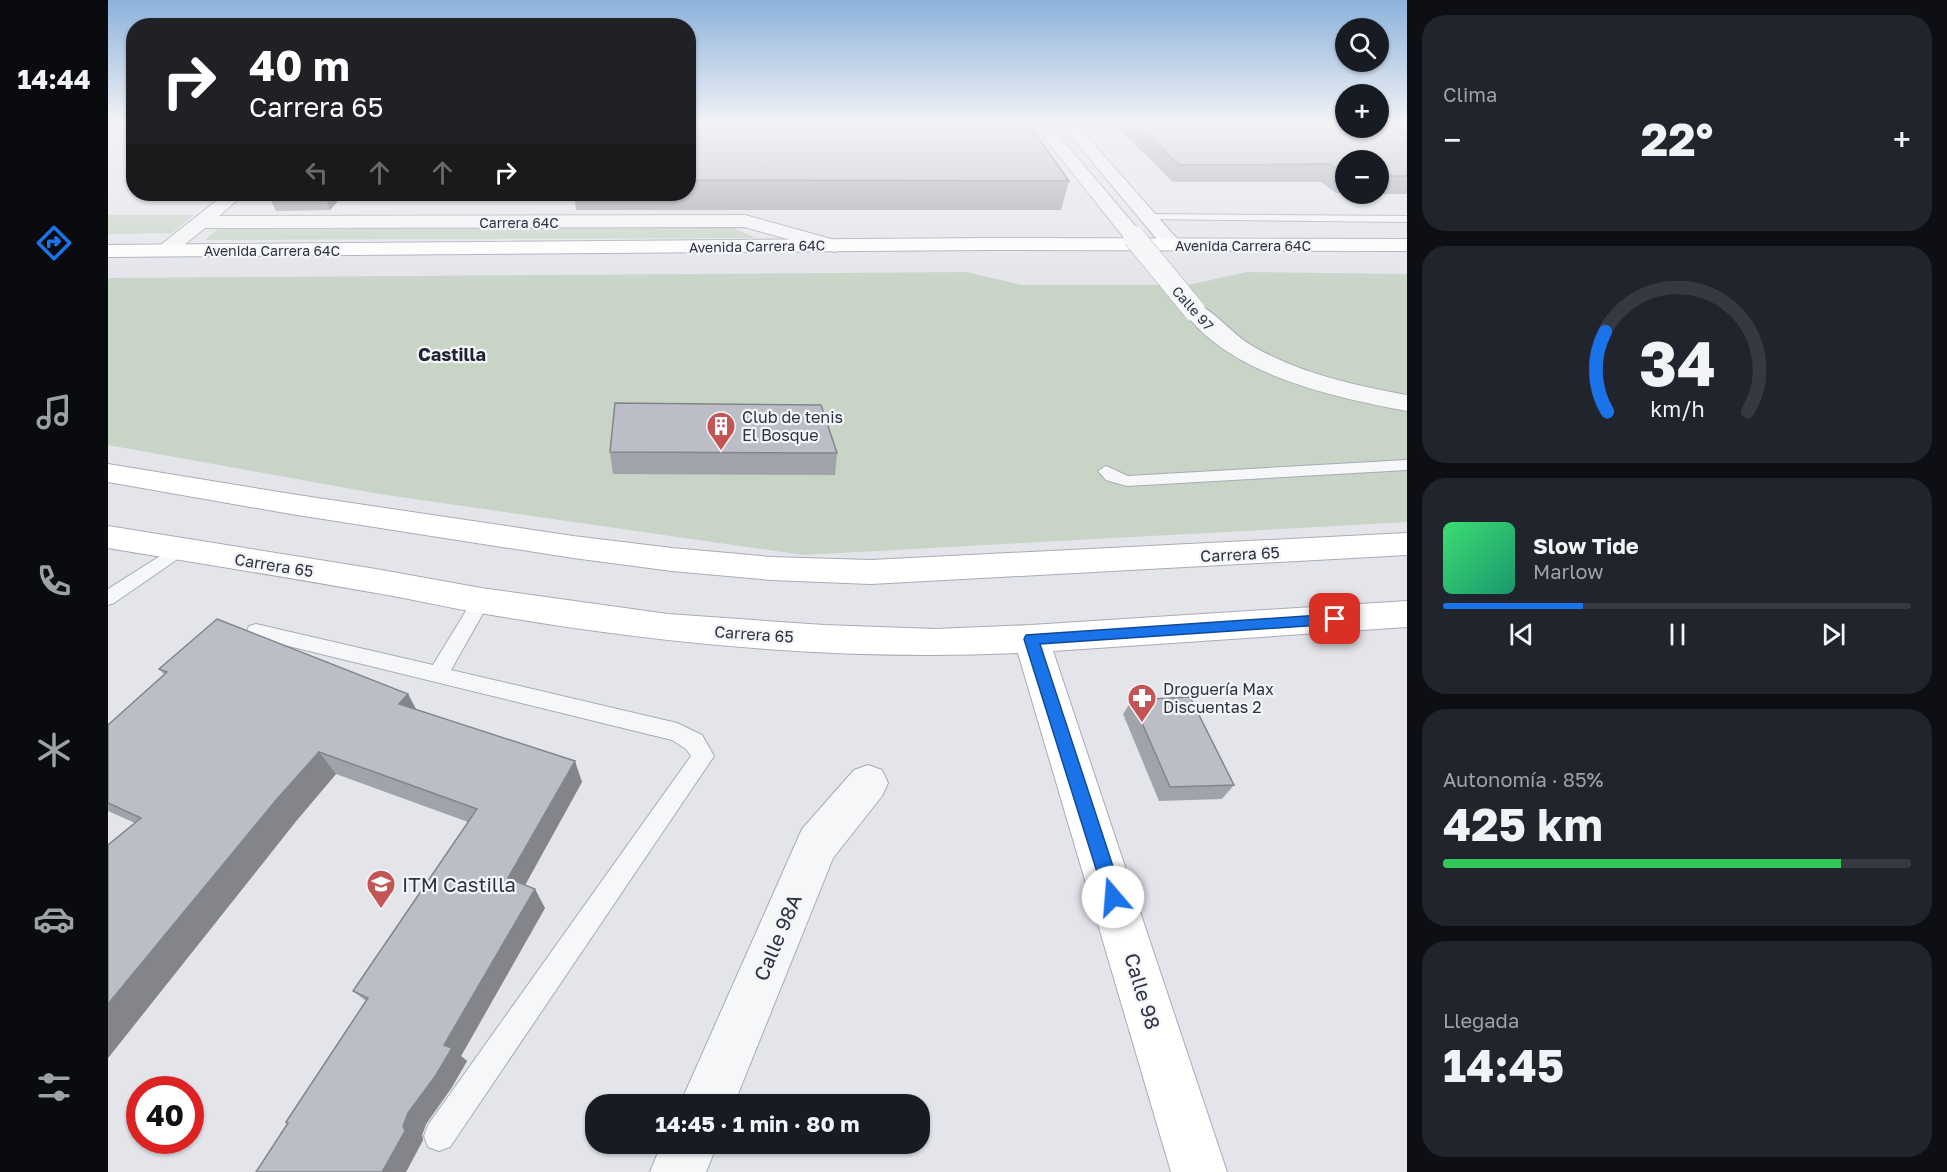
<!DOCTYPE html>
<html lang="es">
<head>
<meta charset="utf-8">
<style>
	:root { --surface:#171b24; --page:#20242c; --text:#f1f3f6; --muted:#9ea1a6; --line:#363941; --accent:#1a73e8 }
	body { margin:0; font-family:"Golos Text",sans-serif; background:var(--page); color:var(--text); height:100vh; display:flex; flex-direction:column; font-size:22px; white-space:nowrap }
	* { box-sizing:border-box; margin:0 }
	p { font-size:20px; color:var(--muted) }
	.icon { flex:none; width:33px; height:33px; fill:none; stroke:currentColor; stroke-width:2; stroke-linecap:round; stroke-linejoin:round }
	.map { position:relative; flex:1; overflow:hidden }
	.panel { display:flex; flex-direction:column; gap:15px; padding:15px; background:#0d0f14; width:540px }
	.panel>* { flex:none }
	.guide { position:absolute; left:18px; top:18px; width:570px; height:183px; border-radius:24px; box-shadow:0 2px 4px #0004; background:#202124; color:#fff; overflow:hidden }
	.buttons { position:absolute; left:1227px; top:18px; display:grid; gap:12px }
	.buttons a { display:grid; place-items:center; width:54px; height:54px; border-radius:50%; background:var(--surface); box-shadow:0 2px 4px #0004; font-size:30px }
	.speed { position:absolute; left:18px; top:1076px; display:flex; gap:12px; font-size:30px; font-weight:700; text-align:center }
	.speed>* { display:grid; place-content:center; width:78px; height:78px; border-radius:50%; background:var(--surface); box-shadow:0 2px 4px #0004; line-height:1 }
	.speed .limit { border:9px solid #d22; background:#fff; color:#111 }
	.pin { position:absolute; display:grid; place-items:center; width:51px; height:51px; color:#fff; margin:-26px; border-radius:12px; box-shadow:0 3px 9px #0006 }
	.me { position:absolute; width:66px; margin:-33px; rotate:342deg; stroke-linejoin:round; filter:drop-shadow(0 0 4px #0008) }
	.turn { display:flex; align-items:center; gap:21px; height:126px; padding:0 24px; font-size:27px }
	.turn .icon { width:78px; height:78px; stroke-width:2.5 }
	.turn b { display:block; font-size:42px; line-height:51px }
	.lanes { display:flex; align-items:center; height:57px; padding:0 24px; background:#0003; justify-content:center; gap:30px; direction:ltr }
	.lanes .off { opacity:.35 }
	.big { font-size:45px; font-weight:700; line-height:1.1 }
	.panel .tile { flex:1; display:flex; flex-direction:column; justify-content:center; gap:9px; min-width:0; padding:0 21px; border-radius:24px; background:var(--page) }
	.panel .dial { align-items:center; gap:0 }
	.dial svg { height:156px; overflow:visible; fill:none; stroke:var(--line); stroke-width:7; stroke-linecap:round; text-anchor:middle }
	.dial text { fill:var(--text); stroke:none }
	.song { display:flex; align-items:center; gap:18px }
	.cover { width:72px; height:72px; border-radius:9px; background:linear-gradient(135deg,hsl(140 70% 55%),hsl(160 70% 35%)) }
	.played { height:6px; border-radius:3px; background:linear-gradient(90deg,var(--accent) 30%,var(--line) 30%) }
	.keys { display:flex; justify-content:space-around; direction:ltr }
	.heat { display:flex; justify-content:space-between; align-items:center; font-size:33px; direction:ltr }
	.charge { height:9px; border-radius:4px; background:linear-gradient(90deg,#34c759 85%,var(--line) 0) }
	.trip { position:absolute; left:477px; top:1094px; width:345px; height:60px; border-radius:24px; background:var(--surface); box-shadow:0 2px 4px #0004; font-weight:700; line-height:60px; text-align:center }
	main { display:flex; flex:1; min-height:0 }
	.menu { display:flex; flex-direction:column; width:108px; justify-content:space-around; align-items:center; background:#090b0e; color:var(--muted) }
	.menu .icon { width:42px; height:42px }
	.menu .current { color:var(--accent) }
	.menu b { font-size:27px; color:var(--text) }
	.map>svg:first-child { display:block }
	.green { fill:#c7d4c6 }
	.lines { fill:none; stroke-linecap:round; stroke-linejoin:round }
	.lane-casing { stroke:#a9abb5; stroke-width:2 }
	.street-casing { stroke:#a9abb5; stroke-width:2 }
	.secondary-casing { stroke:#a9abb5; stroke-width:2 }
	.primary-casing { stroke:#a4a8b5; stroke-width:2 }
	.lane { fill:#f6f7f9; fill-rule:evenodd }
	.street { fill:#f6f7f9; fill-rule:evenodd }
	.secondary { fill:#fff; fill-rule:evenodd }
	.primary { fill:#fff; fill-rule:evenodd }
	.street-bridge-far1-casing { stroke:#a9abb5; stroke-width:18; stroke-linecap:butt }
	.street-bridge-casing { stroke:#a9abb5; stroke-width:23; stroke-linecap:butt }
	.street-bridge-far1 { stroke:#f6f7f9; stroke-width:16 }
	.street-bridge { stroke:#f6f7f9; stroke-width:22 }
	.wall { fill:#a1a3ab }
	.shaded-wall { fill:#83858b }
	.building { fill:#bbbec7; stroke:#83858b; stroke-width:1.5 }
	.route { fill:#1a73e8; stroke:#114b97; stroke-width:1.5 }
	.labels { text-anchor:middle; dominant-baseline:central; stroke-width:4.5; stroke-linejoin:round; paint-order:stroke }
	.far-street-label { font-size:14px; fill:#2d3142; stroke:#f4f5f8 }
	.poi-label { font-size:16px; fill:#2d3142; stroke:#f4f5f8; text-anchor:start }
	.street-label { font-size:16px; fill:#2d3142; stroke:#f4f5f8 }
	.far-district-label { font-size:18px; font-weight:bold; fill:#1f2233; stroke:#f4f5f8 }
	.near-poi-label { font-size:20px; fill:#2d3142; stroke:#f4f5f8; text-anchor:start }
	.near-street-label { font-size:20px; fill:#2d3142; stroke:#f4f5f8 }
</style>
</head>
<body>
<main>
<nav class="menu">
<b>14:44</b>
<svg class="icon current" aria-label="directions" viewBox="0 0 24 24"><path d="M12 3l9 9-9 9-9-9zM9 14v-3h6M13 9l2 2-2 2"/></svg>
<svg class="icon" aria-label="music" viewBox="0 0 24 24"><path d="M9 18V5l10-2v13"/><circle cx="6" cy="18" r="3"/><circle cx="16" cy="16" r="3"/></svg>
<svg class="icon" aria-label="phone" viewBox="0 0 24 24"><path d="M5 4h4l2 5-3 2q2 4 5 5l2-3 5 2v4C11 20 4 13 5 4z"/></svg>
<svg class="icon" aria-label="climate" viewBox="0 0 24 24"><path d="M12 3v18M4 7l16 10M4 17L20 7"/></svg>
<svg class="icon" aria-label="car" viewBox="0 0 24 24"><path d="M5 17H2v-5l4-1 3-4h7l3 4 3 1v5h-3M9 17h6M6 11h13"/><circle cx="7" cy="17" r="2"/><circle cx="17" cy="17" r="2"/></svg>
<svg class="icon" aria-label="filters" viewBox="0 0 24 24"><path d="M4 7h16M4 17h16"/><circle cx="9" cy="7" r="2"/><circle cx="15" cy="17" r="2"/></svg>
</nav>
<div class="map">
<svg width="1299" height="1172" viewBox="0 0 1299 1172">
	<rect width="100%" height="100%" fill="#e4e5eb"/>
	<!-- green -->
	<path class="green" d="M0,215H86L64,233L0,234Z
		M622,227L648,238L97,240L111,228Z
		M858,272L914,285H1080L1139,272L1299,274V522L695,555L272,494L0,445V278Z"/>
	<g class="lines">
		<!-- lane casing -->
		<g class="lane-casing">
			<path id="lane" d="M1041,214L1299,216V222L1037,219V215Z
				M1299,460V470L1019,486L998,480L990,471L998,466L1020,476Z
				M71,544L77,546L80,550L77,554L6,603L0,605V589Z
				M373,594L379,596L382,601L343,670L569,723L594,735L606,756L342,1147L331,1151L320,1147L316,1136L320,1125L583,756L578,749L564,740L148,638L141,636L139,631L141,626L148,624L325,665L367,596Z"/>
		</g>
		<!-- street casing -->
		<g class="street-casing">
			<path id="street" d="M925,123H940L1023,221L1025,225L1023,229H1009Z
				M952,123H967L1071,241L1074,245L1071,249H1057Z
				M117,194H136L111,216L637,215L734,242L737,246L734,250L727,252L636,227L97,228L64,255H50L47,251L50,247Z
				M1086,303C1102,307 1125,334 1141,344C1190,373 1244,385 1299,395V411C1226,397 1120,375 1075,310L1078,305Z
				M760,765L774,770L780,783L774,796L725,858L626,1104H572L694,829L746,770Z
				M554,1143H610L598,1172H542Z"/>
		</g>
		<!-- secondary casing -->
		<g class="secondary-casing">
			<path id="secondary" d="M0,464L183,494L465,536L564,548L663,557L763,560L1299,533V555L763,584L663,580L564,571L465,558L183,514L0,482Z
				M0,526L268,569L373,588L560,614L716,625L827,629L923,625L1299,601V627L945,651L1119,1172H1063L910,653C730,661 549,644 372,613C338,607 303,599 268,593C179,577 89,563 0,548Z"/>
		</g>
		<!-- primary casing -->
		<g class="primary-casing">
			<path id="primary" d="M881,238L1299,239V251L881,250L0,257V245Z"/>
		</g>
		<!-- lane -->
		<use href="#lane" class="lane"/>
		<!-- street -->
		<use href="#street" class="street"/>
		<!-- secondary -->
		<use href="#secondary" class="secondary"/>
		<!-- primary -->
		<use href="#primary" class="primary"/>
		<!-- street-bridge-far1 casing -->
		<g class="street-bridge-far1-casing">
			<path id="street-bridge-far1" d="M1016,225L1027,238"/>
		</g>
		<!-- street-bridge casing -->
		<g class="street-bridge-casing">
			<path id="street-bridge" d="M1026,237L1086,310"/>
		</g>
		<!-- street-bridge-far1 -->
		<use href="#street-bridge-far1" class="street-bridge-far1"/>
		<!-- street-bridge -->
		<use href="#street-bridge" class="street-bridge"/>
	</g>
	<!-- wall -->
	<path class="wall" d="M580,123L961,181L953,210H468L466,194H580Z
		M1005,123H1299V194H1256H1270V160H1238V193H1228L1213,182H1065Z
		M160,194H236L222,210L168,211Z
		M502,452L729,453L727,475L505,474Z
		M51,669L300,694L308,709L474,782L417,885L437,908L353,1056L359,1061L344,1087L318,1124L314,1135L315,1140L298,1172H148L258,1001L245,991L360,822L228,774L189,820L0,1058V845L27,823L0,811V725L57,675Z
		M1024,700L1126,785L1114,799L1051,801L1015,714Z"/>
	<!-- shaded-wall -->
	<path class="shaded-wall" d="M216,194H236L222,210Z
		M300,694L312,717L291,704Z
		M211,752L228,774L189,820L0,1058V1004L169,799Z
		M467,761L474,782L411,896L400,878Z
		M427,889L437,908L353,1056L359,1061L344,1087L318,1124L314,1135L315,1140L298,1172H274L300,1113L336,1045Z"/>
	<!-- building -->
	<path class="building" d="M580,123H920L961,181L580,180Z
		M1027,123H1238V128H1270V123H1276L1299,136V176H1270V160H1238V175L1222,164L1071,165Z
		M507,403L713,405L729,453L502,452Z
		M109,619L300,694L291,704L467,761L400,878L427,889L336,1045L344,1048L328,1075L300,1113L295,1126L297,1131L274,1172H148L180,1123L178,1122L260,998L245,991L369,809L211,752L169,799L0,1004V845L33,818L0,803V725L59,672L51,669Z
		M1082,697L1126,785L1062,787L1024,700Z"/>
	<!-- sky -->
	<linearGradient id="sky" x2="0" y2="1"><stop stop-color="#8cb2db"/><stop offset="0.43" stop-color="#f3f3f6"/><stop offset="1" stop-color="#f3f3f6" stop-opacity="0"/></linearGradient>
	<rect width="1299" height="287" fill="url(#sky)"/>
	<!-- route -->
	<path class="route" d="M1227,614L1234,619L1227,624L932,644L1015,897L1012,904L1005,907L999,904L916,639L918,635Z"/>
	<!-- icons -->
	<defs>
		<g id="building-pin" transform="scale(1.5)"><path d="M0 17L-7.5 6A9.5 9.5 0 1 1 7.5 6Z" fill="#c35655" stroke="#f4f5f8"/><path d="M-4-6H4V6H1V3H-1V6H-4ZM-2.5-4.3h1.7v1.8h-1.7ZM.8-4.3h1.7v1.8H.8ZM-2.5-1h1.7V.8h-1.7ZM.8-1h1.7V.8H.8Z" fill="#fff"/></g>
		<g id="pharmacy-pin" transform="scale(1.5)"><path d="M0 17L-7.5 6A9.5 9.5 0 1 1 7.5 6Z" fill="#c35655" stroke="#f4f5f8"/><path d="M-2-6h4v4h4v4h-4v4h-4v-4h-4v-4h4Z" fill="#fff"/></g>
		<g id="university-pin" transform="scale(1.5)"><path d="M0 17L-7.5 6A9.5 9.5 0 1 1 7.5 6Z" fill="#c35655" stroke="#f4f5f8"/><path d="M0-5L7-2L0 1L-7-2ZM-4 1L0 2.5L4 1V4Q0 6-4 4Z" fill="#fff"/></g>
	</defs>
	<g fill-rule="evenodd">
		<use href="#building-pin" x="613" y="426"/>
		<use href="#pharmacy-pin" x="1034" y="698"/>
		<use href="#university-pin" x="273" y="884"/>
	</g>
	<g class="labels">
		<!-- far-street labels -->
		<g class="far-street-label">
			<text x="411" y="222">Carrera 64C</text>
			<text x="1135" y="245">Avenida Carrera 64C</text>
			<text transform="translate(649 246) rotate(-1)">Avenida Carrera 64C</text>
			<text x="164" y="250">Avenida Carrera 64C</text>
			<text transform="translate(1085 308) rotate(48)">Calle 97</text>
		</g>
		<!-- poi labels -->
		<g class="poi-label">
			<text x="634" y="417">Club de tenis<tspan x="634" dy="18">El Bosque</tspan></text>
			<text x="1055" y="689">Droguería Max<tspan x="1055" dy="18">Discuentas 2</tspan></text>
		</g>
		<!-- street labels -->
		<g class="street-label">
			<text transform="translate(1132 554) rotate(-3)">Carrera 65</text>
			<text transform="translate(166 565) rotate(9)">Carrera 65</text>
			<text transform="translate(646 634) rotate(4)">Carrera 65</text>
		</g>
		<!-- far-district labels -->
		<g class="far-district-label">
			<text x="344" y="354">Castilla</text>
		</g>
		<!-- near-poi labels -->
		<g class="near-poi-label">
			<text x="294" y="884">ITM Castilla</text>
		</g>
		<!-- near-street labels -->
		<g class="near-street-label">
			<text transform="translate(669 937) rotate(-67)">Calle 98A</text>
			<text transform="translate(1035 991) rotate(73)">Calle 98</text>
		</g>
	</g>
</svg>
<div class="buttons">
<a><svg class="icon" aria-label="search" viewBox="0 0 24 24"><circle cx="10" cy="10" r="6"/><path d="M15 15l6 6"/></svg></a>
<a>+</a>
<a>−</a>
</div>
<div class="speed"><div class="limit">40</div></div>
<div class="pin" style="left:1227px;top:619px;background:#d93025"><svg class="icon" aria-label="arrive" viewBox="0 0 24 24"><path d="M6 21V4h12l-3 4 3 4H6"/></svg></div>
<svg class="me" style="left:1005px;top:897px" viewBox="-20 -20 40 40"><circle r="19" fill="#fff"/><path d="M0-13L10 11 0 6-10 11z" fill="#1a73e8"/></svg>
<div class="trip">14:45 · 1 min · 80 m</div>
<div class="guide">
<div class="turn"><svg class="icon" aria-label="right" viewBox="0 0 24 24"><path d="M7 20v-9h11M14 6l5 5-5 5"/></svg><div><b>40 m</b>Carrera 65</div></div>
<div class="lanes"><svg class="icon off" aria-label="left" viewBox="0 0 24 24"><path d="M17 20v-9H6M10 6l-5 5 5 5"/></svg><svg class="icon off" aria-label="ahead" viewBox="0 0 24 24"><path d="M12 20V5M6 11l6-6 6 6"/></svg><svg class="icon off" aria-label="ahead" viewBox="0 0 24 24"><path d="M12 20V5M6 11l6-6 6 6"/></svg><svg class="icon" aria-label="right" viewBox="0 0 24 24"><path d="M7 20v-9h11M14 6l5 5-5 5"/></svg></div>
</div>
</div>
<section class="panel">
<div class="tile"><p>Clima</p>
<div class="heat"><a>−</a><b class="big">22°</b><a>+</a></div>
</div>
<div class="tile dial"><svg viewBox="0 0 100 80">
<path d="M14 69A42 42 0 1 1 86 69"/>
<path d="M14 69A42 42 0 0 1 13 28" stroke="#1a73e8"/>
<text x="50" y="56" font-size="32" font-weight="700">34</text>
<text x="50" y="72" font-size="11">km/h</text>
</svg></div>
<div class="tile">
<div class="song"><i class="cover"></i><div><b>Slow Tide</b><p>Marlow</p></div></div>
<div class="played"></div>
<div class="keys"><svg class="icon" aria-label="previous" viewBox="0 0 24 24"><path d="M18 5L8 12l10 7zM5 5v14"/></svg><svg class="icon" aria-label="pause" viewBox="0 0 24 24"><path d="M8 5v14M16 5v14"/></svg><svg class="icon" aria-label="next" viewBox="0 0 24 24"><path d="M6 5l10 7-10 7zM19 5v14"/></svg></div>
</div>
<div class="tile"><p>Autonomía · 85%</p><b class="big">425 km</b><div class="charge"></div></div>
<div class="tile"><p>Llegada</p><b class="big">14:45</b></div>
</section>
</main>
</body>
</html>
